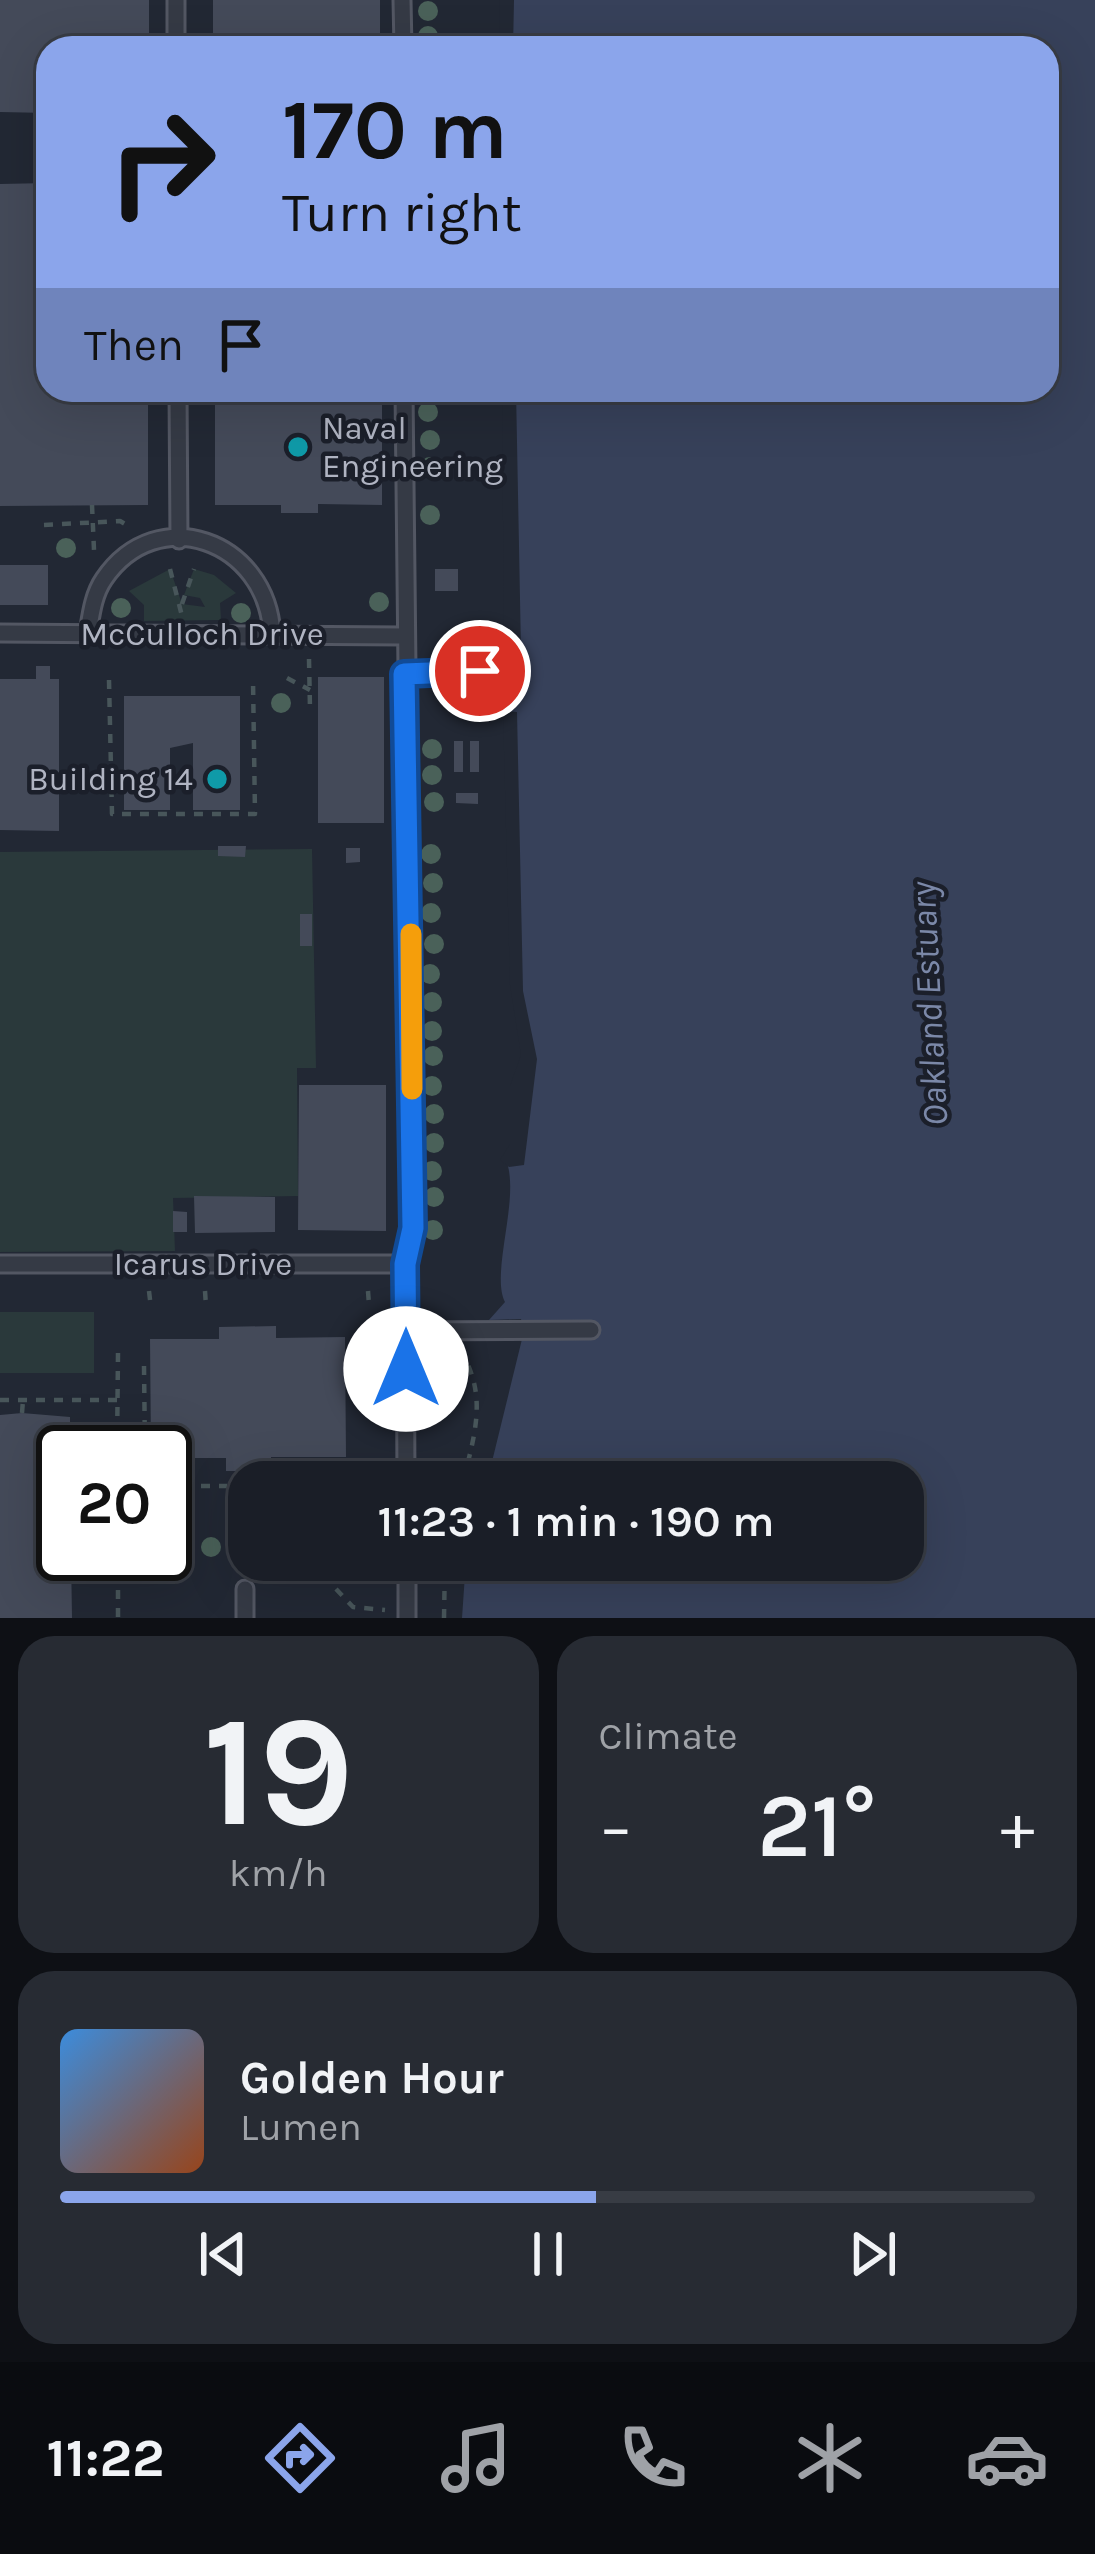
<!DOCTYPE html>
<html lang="en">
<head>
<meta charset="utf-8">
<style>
	:root { --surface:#1a1e27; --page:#272b33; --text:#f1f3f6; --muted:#9fa2a7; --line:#383c44; --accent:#8ba5eb }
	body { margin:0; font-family:Karla,sans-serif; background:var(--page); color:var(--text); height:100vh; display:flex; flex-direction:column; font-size:45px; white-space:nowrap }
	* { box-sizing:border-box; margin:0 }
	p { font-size:39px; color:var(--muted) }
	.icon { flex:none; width:66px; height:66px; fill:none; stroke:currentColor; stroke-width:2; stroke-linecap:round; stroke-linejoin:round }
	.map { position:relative; height:1618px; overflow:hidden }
	.panel { display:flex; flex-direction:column; gap:18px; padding:18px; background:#0e1015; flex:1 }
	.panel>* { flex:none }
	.hud { position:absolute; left:36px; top:36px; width:1023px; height:366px; border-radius:36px; box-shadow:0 12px 48px #0002,0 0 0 3px var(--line); background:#8ba5eb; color:#111; overflow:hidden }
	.speed { position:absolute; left:36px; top:1425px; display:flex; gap:24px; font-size:60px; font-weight:700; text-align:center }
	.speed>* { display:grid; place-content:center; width:156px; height:156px; border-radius:50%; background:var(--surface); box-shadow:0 12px 48px #0002,0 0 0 3px var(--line); line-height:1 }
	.speed .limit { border:6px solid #111; border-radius:18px; background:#fff; color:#111 }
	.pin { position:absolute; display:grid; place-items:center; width:102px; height:102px; color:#fff; margin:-51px; border:6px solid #fff; border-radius:50%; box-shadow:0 3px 12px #0007 }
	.me { position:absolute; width:132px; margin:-66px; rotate:0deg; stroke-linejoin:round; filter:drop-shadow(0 0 9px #0008) }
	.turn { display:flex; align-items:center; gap:42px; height:252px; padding:0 48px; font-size:54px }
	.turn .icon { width:156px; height:156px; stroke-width:2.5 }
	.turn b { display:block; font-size:84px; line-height:102px }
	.then { display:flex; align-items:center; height:114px; padding:0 48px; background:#0003; gap:24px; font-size:45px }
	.big { font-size:90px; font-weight:600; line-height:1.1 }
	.panel .card { flex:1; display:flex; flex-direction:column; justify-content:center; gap:18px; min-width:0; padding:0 42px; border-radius:36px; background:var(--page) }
	.panel .dial { align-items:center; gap:0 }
	.dial b { font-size:156px; line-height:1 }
	.song { display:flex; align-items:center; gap:36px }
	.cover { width:144px; height:144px; border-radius:18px; background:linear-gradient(135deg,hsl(210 70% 55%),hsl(20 70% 35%)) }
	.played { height:12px; border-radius:6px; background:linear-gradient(90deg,var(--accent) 55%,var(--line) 55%) }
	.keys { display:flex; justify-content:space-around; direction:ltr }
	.heat { display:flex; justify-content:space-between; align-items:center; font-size:66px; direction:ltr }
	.panel .tiles { flex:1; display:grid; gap:18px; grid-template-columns:1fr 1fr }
	.card:last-child { grid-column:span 2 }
	.trip { position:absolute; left:228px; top:1461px; width:696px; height:120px; border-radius:36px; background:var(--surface); box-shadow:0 12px 48px #0002,0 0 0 3px var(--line); font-weight:600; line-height:120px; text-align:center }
	.dock { display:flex; height:192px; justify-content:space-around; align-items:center; background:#0a0c10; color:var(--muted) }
	.dock .icon { width:84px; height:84px }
	.dock .current { color:var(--accent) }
	.dock b { font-size:54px; color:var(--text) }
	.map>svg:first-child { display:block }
	.green { fill:#2a393b }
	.water { fill:#37415a }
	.pier { fill:#222834 }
	.building { fill:#444a59 }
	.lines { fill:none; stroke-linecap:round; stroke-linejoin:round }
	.service-casing { stroke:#535763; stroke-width:21 }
	.path { stroke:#48565a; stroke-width:4.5; stroke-dasharray:9 9; stroke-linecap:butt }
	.service { stroke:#353a45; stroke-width:15 }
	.tree { fill:#4a6159 }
	.route-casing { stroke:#114b97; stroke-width:30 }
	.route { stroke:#1a73e8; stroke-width:21 }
	.slow { stroke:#f59e0b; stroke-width:21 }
	.culture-dot { fill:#0f9aa8; stroke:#1b1f2a; stroke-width:4.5 }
	.labels { text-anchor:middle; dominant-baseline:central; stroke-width:9; stroke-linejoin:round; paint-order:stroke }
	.poi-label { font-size:33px; fill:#b0b4c2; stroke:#1b1f2a; text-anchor:start }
	.street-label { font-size:33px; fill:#b0b4c2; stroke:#1b1f2a }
	.water-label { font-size:36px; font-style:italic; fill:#7b88a8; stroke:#1b1f2a }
</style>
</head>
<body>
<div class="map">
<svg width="1095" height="1618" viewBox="0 0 1095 1618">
	<rect width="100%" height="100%" fill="#222834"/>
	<!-- green -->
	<path class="green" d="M170,569L182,604L205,607L200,598L184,595L194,569L214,575L236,593L220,603L221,620L144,621V605L129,591Z
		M312,849L316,1068H297L298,1196L173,1198L175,1251L0,1252V852Z
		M0,1312H94V1373H0Z"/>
	<!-- water -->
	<path class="water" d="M505,0H1095V1618H462L466,1560H903V1482H487L524,1331L521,1319L489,1320L505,1302C490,1273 521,1197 506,1160L515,1146L527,1055L516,984L508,720V390H1047V48H506Z"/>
	<!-- pier -->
	<path class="pier" d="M499,0H514L513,48H500Z
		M502,390H516L521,651H504Z
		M503,711L517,712L523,991L537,1059L524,1165L509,1167L500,1160L510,1144V1086L521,1055L510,985Z"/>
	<!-- building -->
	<path class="building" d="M0,0H149V48H48V113L0,112Z
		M213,0H380V48H213Z
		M48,183V390H148V505L0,506V184Z
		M215,390H382V505L318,504V513H281V505H215Z
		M0,565H48V605H0Z
		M435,569H458V591H435Z
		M36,666H50V679H59V831L0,830V679H36Z
		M318,677H384V823H318Z
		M124,696H240V810H193V743L170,748V810H124Z
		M454,741H463V772H454Z
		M470,741H479V772H470Z
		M456,793H478V804L456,803Z
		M218,846H246L245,857L218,856Z
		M346,848H360V862L346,863Z
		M300,914H312V946H300Z
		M299,1085H386V1231L298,1230Z
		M194,1196L275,1197V1232L195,1233Z
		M173,1211L187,1212V1232H173Z
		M276,1326V1338L345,1337L346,1457H271V1471H226V1458H165V1452H151L150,1339H219V1327Z
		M22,1413L70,1417V1452H63V1554H71L72,1618H0V1415Z"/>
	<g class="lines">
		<!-- service casing -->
		<g class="service-casing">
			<path id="service" d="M176,0V48
				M402,0L403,48
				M178,390L179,540
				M404,390L413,1228L405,1264L406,1482
				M0,633L404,636
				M88,633C91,615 93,595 104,579C157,501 267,540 272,634
				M404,674L480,671
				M0,1264H405
				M405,1331L591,1330
				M407,1560V1618
				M245,1618V1589"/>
		</g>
		<!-- path -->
		<path class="path" d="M92,505L94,550
			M44,525L120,521L130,527
			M170,569L182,616
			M182,604L194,569
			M309,659L310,709
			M287,678L310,690
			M109,680L112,814H255L253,680
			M149,1291L151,1308
			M205,1291L206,1306
			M368,1291L369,1305
			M460,1350C488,1395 475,1433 463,1482
			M144,1366L145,1452
			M0,1400H117
			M22,1413L23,1400
			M117,1452L118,1353
			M165,1486H227
			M246,1486H249
			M118,1554V1618
			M336,1589L353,1607L385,1610
			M444,1618L445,1560"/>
		<!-- service -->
		<use href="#service" class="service"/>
	</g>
	<!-- trees -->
	<g class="tree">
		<circle cx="428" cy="11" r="10"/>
		<circle cx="428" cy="36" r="10"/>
		<circle cx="428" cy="412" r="10"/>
		<circle cx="430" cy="440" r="10"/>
		<circle cx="430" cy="467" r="10"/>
		<circle cx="430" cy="515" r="10"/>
		<circle cx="66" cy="548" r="10"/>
		<circle cx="379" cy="602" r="10"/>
		<circle cx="121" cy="608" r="10"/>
		<circle cx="241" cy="613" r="10"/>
		<circle cx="281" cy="703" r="10"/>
		<circle cx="432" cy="749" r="10"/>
		<circle cx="432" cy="775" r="10"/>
		<circle cx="434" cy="802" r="10"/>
		<circle cx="431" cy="854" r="10"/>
		<circle cx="433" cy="883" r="10"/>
		<circle cx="431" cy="913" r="10"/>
		<circle cx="434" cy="944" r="10"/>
		<circle cx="430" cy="974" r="10"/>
		<circle cx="432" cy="1002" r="10"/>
		<circle cx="432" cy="1031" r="10"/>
		<circle cx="433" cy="1056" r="10"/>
		<circle cx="432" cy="1086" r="10"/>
		<circle cx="434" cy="1114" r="10"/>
		<circle cx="434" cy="1143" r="10"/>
		<circle cx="432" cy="1171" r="10"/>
		<circle cx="434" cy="1197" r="10"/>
		<circle cx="433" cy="1230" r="10"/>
		<circle cx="211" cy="1547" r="10"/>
	</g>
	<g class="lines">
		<!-- route casing -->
		<g class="route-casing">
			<path id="route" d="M406,1369L405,1264L413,1228L404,674L480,671"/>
		</g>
		<!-- route -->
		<use href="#route" class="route"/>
		<!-- slow -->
		<path class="slow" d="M411,934L412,1089"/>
	</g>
	<!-- markers -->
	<g class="culture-dot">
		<circle cx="298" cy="447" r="12"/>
		<circle cx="217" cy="779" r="12"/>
	</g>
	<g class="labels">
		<!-- poi labels -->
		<g class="poi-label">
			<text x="322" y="428">Naval<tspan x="322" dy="38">Engineering</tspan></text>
			<text x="193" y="779" text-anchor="end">Building 14</text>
		</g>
		<!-- street labels -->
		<g class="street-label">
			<text x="202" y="634">McCulloch Drive</text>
			<text x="203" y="1264">Icarus Drive</text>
		</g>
		<!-- water labels -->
		<g class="water-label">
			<text transform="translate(929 1004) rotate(-93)">Oakland Estuary</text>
		</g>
	</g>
</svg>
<div class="speed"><div class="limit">20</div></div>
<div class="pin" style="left:480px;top:671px;background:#d93025"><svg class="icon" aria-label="arrive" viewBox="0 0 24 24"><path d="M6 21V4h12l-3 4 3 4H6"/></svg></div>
<svg class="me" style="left:406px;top:1369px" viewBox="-20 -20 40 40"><circle r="19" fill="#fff"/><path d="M0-13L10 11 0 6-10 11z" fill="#1a73e8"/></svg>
<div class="trip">11:23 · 1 min · 190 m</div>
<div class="hud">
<div class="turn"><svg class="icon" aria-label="right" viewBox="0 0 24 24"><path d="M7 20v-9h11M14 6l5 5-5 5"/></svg><div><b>170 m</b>Turn right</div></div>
<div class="then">Then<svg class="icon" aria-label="arrive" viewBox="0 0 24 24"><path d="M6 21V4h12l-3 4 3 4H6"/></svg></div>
</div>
</div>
<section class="panel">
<div class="tiles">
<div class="card dial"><b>19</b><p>km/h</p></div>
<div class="card"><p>Climate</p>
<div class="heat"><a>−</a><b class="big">21°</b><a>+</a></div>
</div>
<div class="card">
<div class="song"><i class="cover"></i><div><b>Golden Hour</b><p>Lumen</p></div></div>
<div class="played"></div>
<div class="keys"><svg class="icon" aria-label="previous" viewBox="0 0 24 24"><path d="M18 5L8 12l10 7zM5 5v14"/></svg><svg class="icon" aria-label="pause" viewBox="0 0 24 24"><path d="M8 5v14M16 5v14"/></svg><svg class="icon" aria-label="next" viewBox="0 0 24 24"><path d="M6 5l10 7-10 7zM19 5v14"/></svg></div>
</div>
</div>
</section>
<nav class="dock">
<b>11:22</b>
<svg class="icon current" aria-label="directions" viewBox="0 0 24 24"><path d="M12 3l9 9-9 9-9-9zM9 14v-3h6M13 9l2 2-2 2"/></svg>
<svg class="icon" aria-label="music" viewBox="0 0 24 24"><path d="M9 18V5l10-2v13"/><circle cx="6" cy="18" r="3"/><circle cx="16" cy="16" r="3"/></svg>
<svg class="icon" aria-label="phone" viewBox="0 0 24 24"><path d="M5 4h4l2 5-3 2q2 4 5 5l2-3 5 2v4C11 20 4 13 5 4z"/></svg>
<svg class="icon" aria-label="climate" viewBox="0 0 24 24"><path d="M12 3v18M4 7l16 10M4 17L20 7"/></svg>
<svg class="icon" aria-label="car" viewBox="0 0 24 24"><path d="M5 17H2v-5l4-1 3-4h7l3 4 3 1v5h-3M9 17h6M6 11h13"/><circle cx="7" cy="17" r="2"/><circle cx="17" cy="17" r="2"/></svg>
</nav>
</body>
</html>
